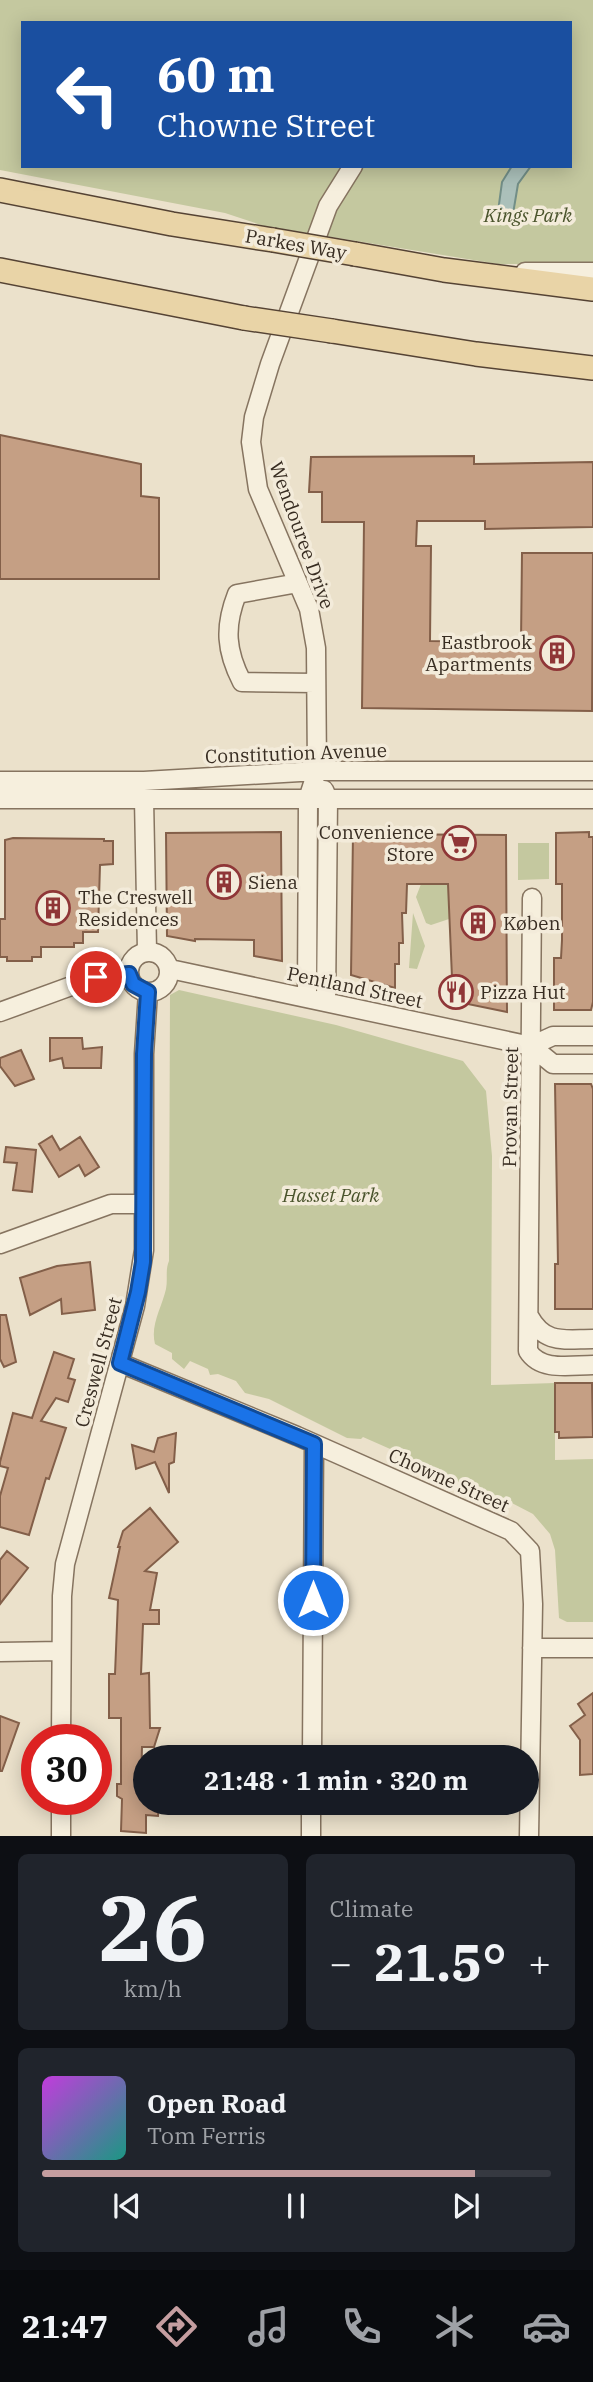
<!DOCTYPE html>
<html lang="en">
<head>
<meta charset="utf-8">
<style>
	:root { --surface:#171b24; --page:#20242c; --text:#f1f3f6; --muted:#9ea1a6; --line:#363941; --accent:#c59ea0 }
	body { margin:0; font-family:"IBM Plex Serif",serif; background:var(--page); color:var(--text); height:100vh; display:flex; flex-direction:column; font-size:26px; white-space:nowrap }
	* { box-sizing:border-box; margin:0 }
	p { font-size:23px; color:var(--muted) }
	.icon { flex:none; width:38px; height:38px; fill:none; stroke:currentColor; stroke-width:2; stroke-linecap:round; stroke-linejoin:round }
	.map { position:relative; height:1836px; overflow:hidden }
	.drawer { display:flex; flex-direction:column; gap:18px; padding:18px; background:#0d0f14; flex:1 }
	.drawer>* { flex:none }
	.banner { position:absolute; left:21px; top:21px; width:551px; height:147px; border-radius:0px; box-shadow:0 4px 18px #0003; background:#1a4fa0; color:#fff; overflow:hidden }
	.speed { position:absolute; left:21px; top:1724px; display:flex; gap:14px; font-size:35px; font-weight:700; text-align:center }
	.speed>* { display:grid; place-content:center; width:91px; height:91px; border-radius:50%; background:var(--surface); box-shadow:0 4px 18px #0003; line-height:1 }
	.speed .limit { border:10px solid #d22; background:#fff; color:#111 }
	.pin { position:absolute; display:grid; place-items:center; width:60px; height:60px; color:#fff; margin:-30px; border:4px solid #fff; border-radius:50%; box-shadow:0 2px 7px #0007 }
	.me { position:absolute; width:77px; margin:-38px; rotate:0deg; stroke-linejoin:round; filter:drop-shadow(0 0 5px #0008) }
	.turn { display:flex; align-items:center; gap:24px; height:147px; padding:0 21px; font-size:32px }
	.turn .icon { width:91px; height:91px; stroke-width:2.5 }
	.turn b { display:block; font-size:49px; line-height:60px }
	.big { font-size:52px; font-weight:700; line-height:1.1 }
	.drawer .widget { flex:1; display:flex; flex-direction:column; justify-content:center; gap:10px; min-width:0; padding:0 24px; border-radius:10px; background:var(--page) }
	.drawer .dial { align-items:center; gap:0 }
	.dial b { font-size:91px; line-height:1 }
	.song { display:flex; align-items:center; gap:21px }
	.cover { width:84px; height:84px; border-radius:10px; background:linear-gradient(135deg,hsl(290 70% 55%),hsl(170 70% 35%)) }
	.played { height:7px; border-radius:4px; background:linear-gradient(90deg,var(--accent) 85%,var(--line) 85%) }
	.keys { display:flex; justify-content:space-around; direction:ltr }
	.heat { display:flex; justify-content:space-between; align-items:center; font-size:38px; direction:ltr }
	.drawer .tiles { flex:1; display:grid; gap:18px; grid-template-columns:1fr 1fr }
	.widget:last-child { grid-column:span 2 }
	.trip { position:absolute; left:133px; top:1745px; width:406px; height:70px; border-radius:35px; background:var(--surface); box-shadow:0 4px 18px #0003; font-weight:700; line-height:70px; text-align:center }
	.tab-bar { display:flex; height:112px; justify-content:space-around; align-items:center; background:#090b0e; color:var(--muted) }
	.tab-bar .icon { width:49px; height:49px }
	.tab-bar .selected { color:var(--accent) }
	.tab-bar b { font-size:32px; color:var(--text) }
	.map>svg:first-child { display:block }
	.green { fill:#c4c89f; fill-rule:evenodd }
	.water { fill:#abc0ba; stroke:#728e87; stroke-width:2 }
	.building { fill:#c59f84; stroke:#835f49; stroke-width:2 }
	.lines { fill:none; stroke-linecap:round; stroke-linejoin:round }
	.minor-casing { stroke:#867460; stroke-width:21 }
	.major-casing { stroke:#554334; stroke-width:26 }
	.minor { stroke:#f6efdd; stroke-width:18 }
	.major { stroke:#e9d4a7; stroke-width:23 }
	.major-bridge-casing { stroke:#554334; stroke-width:26; stroke-linecap:butt }
	.major-bridge { stroke:#e9d4a7; stroke-width:23 }
	.route-casing { stroke:#114b97; stroke-width:18 }
	.route { stroke:#1a73e8; stroke-width:12 }
	.labels { text-anchor:middle; dominant-baseline:central; stroke-width:7; stroke-linejoin:round; paint-order:stroke }
	.park-label { font-size:19px; font-style:italic; fill:#49532b; stroke:#f3ebda }
	.street-label { font-size:19px; fill:#382d22; stroke:#f3ebda }
	.poi-label { font-size:19px; fill:#382d22; stroke:#f3ebda; text-anchor:start }
</style>
</head>
<body>
<div class="map">
<svg width="593" height="1836" viewBox="0 0 593 1836">
	<rect width="100%" height="100%" fill="#ebe1cb"/>
	<!-- green -->
	<path class="green" d="M0,0H593V264H498L264,226L225,213L0,170ZM23,23H570V166H23Z
		M518,843H549V879L518,880Z
		M421,884H448L449,919L431,925L426,923L416,897Z
		M413,913L425,946L417,969L409,968Z
		M179,990L336,1025L463,1061L486,1091L492,1156L491,1385L555,1383V1460L593,1459V1622H567L559,1618L555,1550L550,1534L533,1514L504,1499L502,1502L468,1488L450,1477L439,1476L404,1463L397,1452L363,1437L361,1439L347,1438L269,1399L245,1393L236,1381L218,1374L210,1375L208,1369L190,1361L184,1369L172,1359V1353L155,1344C150,1325 162,1307 166,1289C168,1279 165,1270 169,1261L170,995Z"/>
	<!-- water -->
	<path class="water" d="M512,166H531L518,184L512,220L497,219L502,182Z"/>
	<!-- building -->
	<path class="building" d="M0,435L141,464V496L159,498V579H0Z
		M474,456V464L593,462V527L485,529V521H417L416,546H431L430,641L521,642L522,553H593L592,711L362,708L364,522H322V492H309L311,457Z
		M281,832L282,961L254,956V940L195,939V941L167,936L166,833Z
		M589,832V837H593V1002L591,1010H554V958H561L562,940V884H556V833Z
		M353,834L506,835L507,1012L453,1001L448,884H407L406,913H402L403,943H399V964H395V988L351,975Z
		M13,838L104,839V841H113V864L100,865L98,932H83V943H74V947H41V957H32V961H7V957H0V919H5V840Z
		M50,1038H82L83,1049L102,1047L101,1068H64L62,1058L50,1061Z
		M21,1050L34,1079L15,1086L0,1066V1058Z
		M555,1084H591L593,1089V1309H555V1264H558Z
		M52,1136L60,1150L80,1137L99,1167L85,1176L79,1165L59,1177L39,1144Z
		M6,1147L36,1150L32,1192L13,1190L17,1163L4,1162Z
		M90,1262L95,1310L62,1314L61,1299L30,1315L20,1278L57,1266Z
		M0,1315H6L16,1362L4,1367L0,1359Z
		M54,1352L74,1359L68,1378L75,1380L68,1402L56,1398L41,1421L66,1428L49,1479L46,1478L29,1535L0,1527V1496L8,1468L0,1466V1462L13,1413L32,1418Z
		M555,1383H592L593,1437L559,1438V1432H555Z
		M176,1433L174,1462L169,1464V1493L155,1462L136,1469L132,1445L154,1452L158,1438Z
		M150,1508L178,1542L145,1571L157,1573L150,1610H159V1624H143L141,1674L149,1673L150,1728H160L154,1747H142L141,1785H145V1802H159L158,1816L146,1815V1833L121,1831L122,1799L117,1796V1784H121V1718H109V1674H115L118,1600L109,1598L120,1547H118L123,1531Z
		M7,1551L28,1568L0,1604V1560Z
		M593,1693V1774L580,1775V1740L570,1726L585,1715L578,1704Z
		M0,1716L19,1723L2,1771H0Z"/>
	<g class="lines">
		<!-- minor casing -->
		<g class="minor-casing">
			<path id="minor" d="M525,272H593
				M298,583L237,594C224,627 226,651 242,682L315,683
				M0,781H144L317,771H593
				M324,790L328,799L326,1002
				M0,799H593
				M144,799L147,951
				M532,898L528,1351C541,1372 571,1365 593,1365
				M129 972a20 20 0 1 1 40 0a20 20 0 1 1-40 0Z
				M170,969L531,1046L553,1064H593
				M307,998L308,799L317,771L316,648L309,609L258,489L251,442L254,417L270,364L328,206L353,166
				M0,1012L96,977L129,974
				M531,1046L553,1036H593
				M0,1244L111,1204H144
				M529,1316C545,1345 564,1339 593,1339
				M120,1363L297,1436L511,1531L530,1551L533,1604L529,1836
				M532,1648H593
				M0,1652L61,1651
				M61,1740L62,1596L65,1564L135,1306L144,1250V1054L148,992
				M312,1757L314,1444
				M61,1799V1836
				M311,1836V1802"/>
		</g>
		<!-- major casing -->
		<g class="major-casing">
			<path id="major" d="M0,190L172,224L273,240
				M355,254L444,270L593,289
				M0,270L244,318
				M332,331L476,354L593,368"/>
		</g>
		<!-- minor -->
		<use href="#minor" class="minor"/>
		<!-- major -->
		<use href="#major" class="major"/>
		<!-- major-bridge casing -->
		<g class="major-bridge-casing">
			<path id="major-bridge" d="M273,240L355,254
				M244,318L332,331"/>
		</g>
		<!-- major-bridge -->
		<use href="#major-bridge" class="major-bridge"/>
	</g>
	<g class="lines">
		<!-- route casing -->
		<g class="route-casing">
			<path id="route" d="M96,977L129,974L133,984L148,992L144,1054L143,1262L138,1292L120,1363L314,1444L313,1600"/>
		</g>
		<!-- route -->
		<use href="#route" class="route"/>
	</g>
	<!-- icons -->
	<defs>
		<g id="building-ring" transform="scale(1.75)"><circle r="9.5" fill="#f3ebda" stroke="#8f3637" stroke-width="1.5"/><path d="M-4-6H4V6H1V3H-1V6H-4ZM-2.5-4.3h1.7v1.8h-1.7ZM.8-4.3h1.7v1.8H.8ZM-2.5-1h1.7V.8h-1.7ZM.8-1h1.7V.8H.8Z" fill="#8f3637"/></g>
		<g id="supermarket-ring" transform="scale(1.75)"><circle r="9.5" fill="#f3ebda" stroke="#8f3637" stroke-width="1.5"/><path d="M-6-5.5h2.5l.6 2H6L4.5 2H-2.5L-4.4-4H-6ZM-1.5 3.2a1.3 1.3 0 1 0 .1 0ZM3 3.2a1.3 1.3 0 1 0 .1 0Z" fill="#8f3637"/></g>
		<g id="restaurant-ring" transform="scale(1.75)"><circle r="9.5" fill="#f3ebda" stroke="#8f3637" stroke-width="1.5"/><path d="M-5-6h1v4h1v-4h1v4h1v-4h1v5L-1.5 .5V6h-2V.5L-5-1ZM5-6V6H3V1.5H1.5Q1.5-4 5-6Z" fill="#8f3637"/></g>
	</defs>
	<g fill-rule="evenodd">
		<use href="#building-ring" x="557" y="653"/>
		<use href="#supermarket-ring" x="459" y="843"/>
		<use href="#building-ring" x="224" y="882"/>
		<use href="#building-ring" x="53" y="908"/>
		<use href="#building-ring" x="478" y="923"/>
		<use href="#restaurant-ring" x="456" y="992"/>
	</g>
	<g class="labels">
		<!-- park labels -->
		<g class="park-label">
			<text x="528" y="215">Kings Park</text>
			<text x="331" y="1195">Hasset Park</text>
		</g>
		<!-- street labels -->
		<g class="street-label">
			<text transform="translate(296 244) rotate(10)">Parkes Way</text>
			<text transform="translate(302 535) rotate(70)">Wendouree Drive</text>
			<text transform="translate(296 753) rotate(-2)">Constitution Avenue</text>
			<text transform="translate(355 987) rotate(12)">Pentland Street</text>
			<text transform="translate(510 1107) rotate(-89)">Provan Street</text>
			<text transform="translate(98 1362) rotate(-75)">Creswell Street</text>
			<text transform="translate(449 1480) rotate(24)">Chowne Street</text>
		</g>
		<!-- poi labels -->
		<g class="poi-label">
			<text x="532" y="642" text-anchor="end">Eastbrook<tspan x="532" dy="22">Apartments</tspan></text>
			<text x="434" y="832" text-anchor="end">Convenience<tspan x="434" dy="22">Store</tspan></text>
			<text x="248" y="882">Siena</text>
			<text x="78" y="897">The Creswell<tspan x="78" dy="22">Residences</tspan></text>
			<text x="503" y="923">Køben</text>
			<text x="480" y="992">Pizza Hut</text>
		</g>
	</g>
</svg>
<div class="speed"><div class="limit">30</div></div>
<div class="pin" style="left:96px;top:977px;background:#d93025"><svg class="icon" aria-label="arrive" viewBox="0 0 24 24"><path d="M6 21V4h12l-3 4 3 4H6"/></svg></div>
<svg class="me" style="left:313px;top:1600px" viewBox="-20 -20 40 40"><circle r="17" fill="#1a73e8" stroke="#fff" stroke-width="3"/><path d="M0-11L8 9 0 5-8 9z" fill="#fff"/></svg>
<div class="trip">21:48 · 1 min · 320 m</div>
<div class="banner">
<div class="turn"><svg class="icon" aria-label="left" viewBox="0 0 24 24"><path d="M17 20v-9H6M10 6l-5 5 5 5"/></svg><div><b>60 m</b>Chowne Street</div></div>
</div>
</div>
<section class="drawer">
<div class="tiles">
<div class="widget dial"><b>26</b><p>km/h</p></div>
<div class="widget"><p>Climate</p>
<div class="heat"><a>−</a><b class="big">21.5°</b><a>+</a></div>
</div>
<div class="widget">
<div class="song"><i class="cover"></i><div><b>Open Road</b><p>Tom Ferris</p></div></div>
<div class="played"></div>
<div class="keys"><svg class="icon" aria-label="previous" viewBox="0 0 24 24"><path d="M18 5L8 12l10 7zM5 5v14"/></svg><svg class="icon" aria-label="pause" viewBox="0 0 24 24"><path d="M8 5v14M16 5v14"/></svg><svg class="icon" aria-label="next" viewBox="0 0 24 24"><path d="M6 5l10 7-10 7zM19 5v14"/></svg></div>
</div>
</div>
</section>
<nav class="tab-bar">
<b>21:47</b>
<svg class="icon selected" aria-label="directions" viewBox="0 0 24 24"><path d="M12 3l9 9-9 9-9-9zM9 14v-3h6M13 9l2 2-2 2"/></svg>
<svg class="icon" aria-label="music" viewBox="0 0 24 24"><path d="M9 18V5l10-2v13"/><circle cx="6" cy="18" r="3"/><circle cx="16" cy="16" r="3"/></svg>
<svg class="icon" aria-label="phone" viewBox="0 0 24 24"><path d="M5 4h4l2 5-3 2q2 4 5 5l2-3 5 2v4C11 20 4 13 5 4z"/></svg>
<svg class="icon" aria-label="climate" viewBox="0 0 24 24"><path d="M12 3v18M4 7l16 10M4 17L20 7"/></svg>
<svg class="icon" aria-label="car" viewBox="0 0 24 24"><path d="M5 17H2v-5l4-1 3-4h7l3 4 3 1v5h-3M9 17h6M6 11h13"/><circle cx="7" cy="17" r="2"/><circle cx="17" cy="17" r="2"/></svg>
</nav>
</body>
</html>
